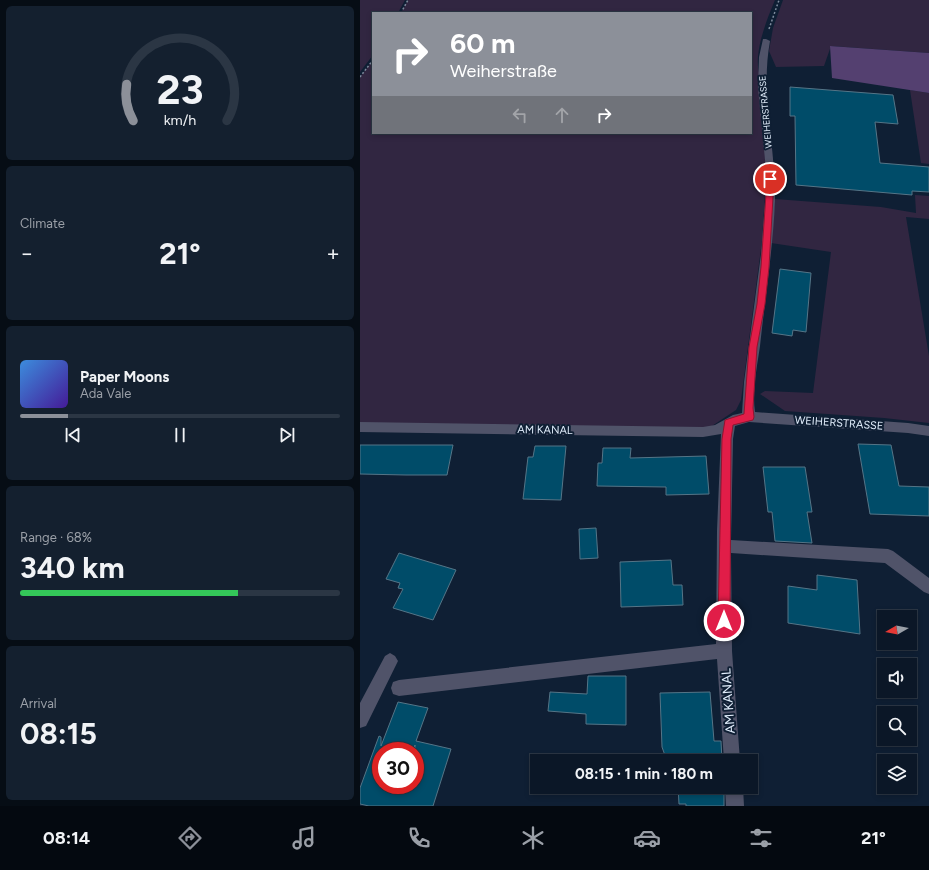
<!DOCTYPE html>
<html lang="en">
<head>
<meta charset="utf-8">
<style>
	:root { --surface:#0b1727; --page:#14202f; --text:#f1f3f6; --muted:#9a9fa7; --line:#2b3644; --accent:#8c9099 }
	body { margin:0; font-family:Figtree,sans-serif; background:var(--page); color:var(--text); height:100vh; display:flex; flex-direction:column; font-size:15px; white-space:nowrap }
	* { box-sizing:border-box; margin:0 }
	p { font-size:13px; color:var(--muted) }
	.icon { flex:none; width:22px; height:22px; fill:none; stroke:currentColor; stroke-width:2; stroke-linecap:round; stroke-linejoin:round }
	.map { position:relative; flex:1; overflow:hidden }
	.drawer { display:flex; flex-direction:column; gap:6px; padding:6px; background:#060d15; width:360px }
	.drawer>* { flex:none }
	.top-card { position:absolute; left:12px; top:12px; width:380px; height:122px; border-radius:0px; box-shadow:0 2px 6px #0003,0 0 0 1px var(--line); background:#8c9099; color:#fff; overflow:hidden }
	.needle { width:26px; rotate:261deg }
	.buttons { position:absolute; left:517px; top:610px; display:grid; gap:8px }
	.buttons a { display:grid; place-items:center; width:40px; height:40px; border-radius:0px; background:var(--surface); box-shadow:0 2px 6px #0003,0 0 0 1px var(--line); font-size:20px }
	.speed { position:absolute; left:12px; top:742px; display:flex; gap:8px; font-size:20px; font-weight:700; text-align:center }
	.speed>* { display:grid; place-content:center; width:52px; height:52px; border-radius:50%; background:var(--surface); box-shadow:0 2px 6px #0003,0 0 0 1px var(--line); line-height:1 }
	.speed .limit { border:6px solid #d22; background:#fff; color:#111 }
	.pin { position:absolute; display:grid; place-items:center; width:34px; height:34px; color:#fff; margin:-17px; border:2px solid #fff; border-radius:50%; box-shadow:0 1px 4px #0007 }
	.me { position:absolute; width:44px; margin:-22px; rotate:0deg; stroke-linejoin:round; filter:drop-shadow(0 0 3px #0008) }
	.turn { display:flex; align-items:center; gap:14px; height:84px; padding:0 12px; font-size:18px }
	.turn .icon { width:52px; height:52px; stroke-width:2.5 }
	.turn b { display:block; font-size:28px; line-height:34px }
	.lanes { display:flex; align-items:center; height:38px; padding:0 12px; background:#0003; justify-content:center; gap:20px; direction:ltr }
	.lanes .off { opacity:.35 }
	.big { font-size:30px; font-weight:700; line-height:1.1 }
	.drawer .tile { flex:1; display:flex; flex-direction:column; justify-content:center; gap:6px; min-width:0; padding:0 14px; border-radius:6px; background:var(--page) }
	.drawer .dial { align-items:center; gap:0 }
	.dial svg { height:104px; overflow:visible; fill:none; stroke:var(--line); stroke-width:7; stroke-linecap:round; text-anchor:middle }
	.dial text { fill:var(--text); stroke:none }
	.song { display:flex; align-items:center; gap:12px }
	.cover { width:48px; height:48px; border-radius:6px; background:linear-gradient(135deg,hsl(210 70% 55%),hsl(260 70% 35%)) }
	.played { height:4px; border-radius:2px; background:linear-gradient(90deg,var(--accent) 15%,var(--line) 15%) }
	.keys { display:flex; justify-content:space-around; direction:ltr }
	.heat { display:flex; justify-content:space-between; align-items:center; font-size:22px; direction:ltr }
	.charge { height:6px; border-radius:3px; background:linear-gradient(90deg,#34c759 68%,var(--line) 0) }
	.trip { position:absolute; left:170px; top:754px; width:228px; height:40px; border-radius:0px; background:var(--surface); box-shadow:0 2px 6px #0003,0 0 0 1px var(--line); font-weight:700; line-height:40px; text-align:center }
	.tab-bar { display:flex; height:64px; justify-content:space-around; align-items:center; background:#040910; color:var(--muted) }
	.tab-bar .icon { width:28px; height:28px }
	.tab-bar .selected { color:var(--accent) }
	.tab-bar b { font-size:18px; color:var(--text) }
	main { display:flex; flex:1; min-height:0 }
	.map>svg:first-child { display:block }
	.green { fill:#312641 }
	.forest { fill:#544070 }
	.building { fill:#004c69; stroke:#557587; fill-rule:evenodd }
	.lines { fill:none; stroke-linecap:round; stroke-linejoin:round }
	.path { stroke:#7e8b9d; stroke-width:1.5; stroke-dasharray:2 2; stroke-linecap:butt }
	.minor { fill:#505369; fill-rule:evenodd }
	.route { fill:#e11d48; stroke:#92132f }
	.labels { text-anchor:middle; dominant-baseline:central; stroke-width:4; stroke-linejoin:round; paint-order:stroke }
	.far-street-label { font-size:9px; fill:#e2eefc; stroke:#0f1f34 }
	.street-label { font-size:11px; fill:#e2eefc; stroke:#0f1f34 }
	.near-street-label { font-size:13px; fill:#e2eefc; stroke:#0f1f34 }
</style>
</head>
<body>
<main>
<section class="drawer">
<div class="tile dial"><svg viewBox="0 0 100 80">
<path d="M14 69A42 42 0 1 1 86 69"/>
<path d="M14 69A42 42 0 0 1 9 41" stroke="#8c9099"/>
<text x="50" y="56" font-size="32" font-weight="700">23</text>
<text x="50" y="72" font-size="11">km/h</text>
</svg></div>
<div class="tile"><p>Climate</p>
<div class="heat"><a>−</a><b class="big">21°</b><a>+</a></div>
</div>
<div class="tile">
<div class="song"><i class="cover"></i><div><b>Paper Moons</b><p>Ada Vale</p></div></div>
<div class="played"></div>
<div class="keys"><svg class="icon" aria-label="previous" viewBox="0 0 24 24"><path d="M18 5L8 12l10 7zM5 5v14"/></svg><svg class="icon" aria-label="pause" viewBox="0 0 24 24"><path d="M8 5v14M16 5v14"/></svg><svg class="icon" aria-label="next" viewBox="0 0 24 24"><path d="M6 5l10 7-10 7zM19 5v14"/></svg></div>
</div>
<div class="tile"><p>Range · 68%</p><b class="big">340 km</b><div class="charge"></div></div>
<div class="tile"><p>Arrival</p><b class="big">08:15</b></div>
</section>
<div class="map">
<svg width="569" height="806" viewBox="0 0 569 806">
	<rect width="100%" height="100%" fill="#0f1f34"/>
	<!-- green -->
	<path class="green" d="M0,0H45L38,13H13V55L0,72Z
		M48,0H415C407,19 391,58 401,78L411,167L405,195L402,241L381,400L376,410L343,432L0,429V77L13,60V133H391V13H41Z
		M423,0H569V53L471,46L464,66L416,67L409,51L413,28Z
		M550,90L569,93V164L561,163Z
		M555,195L569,196V219L546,217L569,356V423L524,418L425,411L400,394L405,391L453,393L471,252L411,243L415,199L521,207L556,213Z"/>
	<!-- forest -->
	<path class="forest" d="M470,46L569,53V93L472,78Z"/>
	<!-- building -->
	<path class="building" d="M430,87L533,95L538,124L515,122L520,163L569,167V192L552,191V195L436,185L435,116H430Z
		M420,269L451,273L446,332L433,330L432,336L412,333Z
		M498,444L531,445L539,486L569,487V516L510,514Z
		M0,445H93L87,475H46L0,474Z
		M175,446H206L201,500L163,499L168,457H173Z
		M243,448H271L270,458L346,456L349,494L306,495V487L237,486L238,463H242Z
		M403,467H445L452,512H447L452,543L415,541L412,512H408Z
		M236,528L238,558L220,559L219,529Z
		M39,553L96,570L73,620L33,608L43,589L38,588L40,583L26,579Z
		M311,560L313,585H322L323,605L261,607L260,562Z
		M457,575L497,580L500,634L428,623V586L457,590Z
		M228,676H266V725L226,724V714L188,711L190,692L227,694Z
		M350,692L354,741H361L362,761H307L302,747L300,693Z
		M38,702L68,708L56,741L91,749L73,806H9L0,804V788L19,736L21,737V746ZM55,745V785H21V751H53Z
		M318,787H364V806H326V804H319Z"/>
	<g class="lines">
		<!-- path -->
		<path class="path" d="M41,13L48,0
			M409,29L419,0
			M0,77L13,60"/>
		<!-- minor -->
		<path class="minor" d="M403,39H406L410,41C400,95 416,147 415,201C413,249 405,298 400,346C397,367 392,391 395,412L548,423L569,426V436L548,433L389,422L375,426L373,439L371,540L528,549L533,551L569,578V594L564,592L525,563L371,553L372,651L380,761H364L357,659L39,696L33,694L31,688L33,682L39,680L356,644L357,531L361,434L343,437L0,432V422L343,427L355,425L373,415L382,413L384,382L401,254L405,202L406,170L398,88L399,57Z
			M30,653L35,656L38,661L6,726L0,728V703L25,656Z
			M365,787H383L384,806H366Z"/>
	</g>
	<!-- route -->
	<path class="route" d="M410,177L414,179L409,267L405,304L397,347L393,408L394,417L393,420L373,425L371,439L370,621L368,625L364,627L360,625L358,621L362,439L365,420L384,414L389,347L397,304L401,267L407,179Z"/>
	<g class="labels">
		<!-- far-street labels -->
		<g class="far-street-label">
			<text transform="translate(405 112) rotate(-95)">WEIHERSTRASSE</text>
		</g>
		<!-- street labels -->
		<g class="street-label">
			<text transform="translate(479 423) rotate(4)">WEIHERSTRASSE</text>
			<text transform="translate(185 430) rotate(1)">AM KANAL</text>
		</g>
		<!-- near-street labels -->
		<g class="near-street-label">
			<text transform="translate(368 701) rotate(-94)">AM KANAL</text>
		</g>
	</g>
</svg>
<div class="buttons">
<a><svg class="needle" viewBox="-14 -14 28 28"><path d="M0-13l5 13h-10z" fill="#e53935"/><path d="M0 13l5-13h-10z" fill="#9a9fa7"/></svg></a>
<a><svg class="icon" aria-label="sound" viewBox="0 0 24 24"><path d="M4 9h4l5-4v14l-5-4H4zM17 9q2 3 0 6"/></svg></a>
<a><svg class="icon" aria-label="search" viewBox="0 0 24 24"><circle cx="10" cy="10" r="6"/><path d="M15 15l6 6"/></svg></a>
<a><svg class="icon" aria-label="layers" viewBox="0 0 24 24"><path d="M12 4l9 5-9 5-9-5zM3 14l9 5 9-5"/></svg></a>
</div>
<div class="speed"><div class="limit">30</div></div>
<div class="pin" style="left:410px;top:179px;background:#d93025"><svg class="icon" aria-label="arrive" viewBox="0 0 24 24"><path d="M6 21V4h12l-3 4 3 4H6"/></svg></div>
<svg class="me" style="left:364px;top:621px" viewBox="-20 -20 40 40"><circle r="17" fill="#e11d48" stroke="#fff" stroke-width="3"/><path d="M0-11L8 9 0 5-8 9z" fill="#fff"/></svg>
<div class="trip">08:15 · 1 min · 180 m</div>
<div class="top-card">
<div class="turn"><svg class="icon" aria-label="right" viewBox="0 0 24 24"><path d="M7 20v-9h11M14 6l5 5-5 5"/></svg><div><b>60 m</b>Weiherstraße</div></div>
<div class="lanes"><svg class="icon off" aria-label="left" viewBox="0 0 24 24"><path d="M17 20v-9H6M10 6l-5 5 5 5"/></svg><svg class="icon off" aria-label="ahead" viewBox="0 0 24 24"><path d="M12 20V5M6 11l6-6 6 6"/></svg><svg class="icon" aria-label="right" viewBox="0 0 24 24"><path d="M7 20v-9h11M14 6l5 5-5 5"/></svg></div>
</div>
</div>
</main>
<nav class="tab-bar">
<b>08:14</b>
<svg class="icon selected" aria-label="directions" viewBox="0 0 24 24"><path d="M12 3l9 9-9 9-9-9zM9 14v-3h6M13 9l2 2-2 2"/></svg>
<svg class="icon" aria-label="music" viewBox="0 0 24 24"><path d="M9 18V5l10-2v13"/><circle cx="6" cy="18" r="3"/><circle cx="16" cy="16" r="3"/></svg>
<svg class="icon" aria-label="phone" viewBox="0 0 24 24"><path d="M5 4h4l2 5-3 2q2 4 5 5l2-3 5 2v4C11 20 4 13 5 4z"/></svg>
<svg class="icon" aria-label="climate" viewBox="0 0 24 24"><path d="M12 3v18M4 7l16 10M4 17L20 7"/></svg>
<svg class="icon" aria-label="car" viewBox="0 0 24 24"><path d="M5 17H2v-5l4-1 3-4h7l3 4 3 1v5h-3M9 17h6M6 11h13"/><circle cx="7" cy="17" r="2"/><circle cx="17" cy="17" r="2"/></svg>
<svg class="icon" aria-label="filters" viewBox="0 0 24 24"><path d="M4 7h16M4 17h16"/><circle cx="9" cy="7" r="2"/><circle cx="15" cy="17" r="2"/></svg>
<b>21°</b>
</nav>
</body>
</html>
